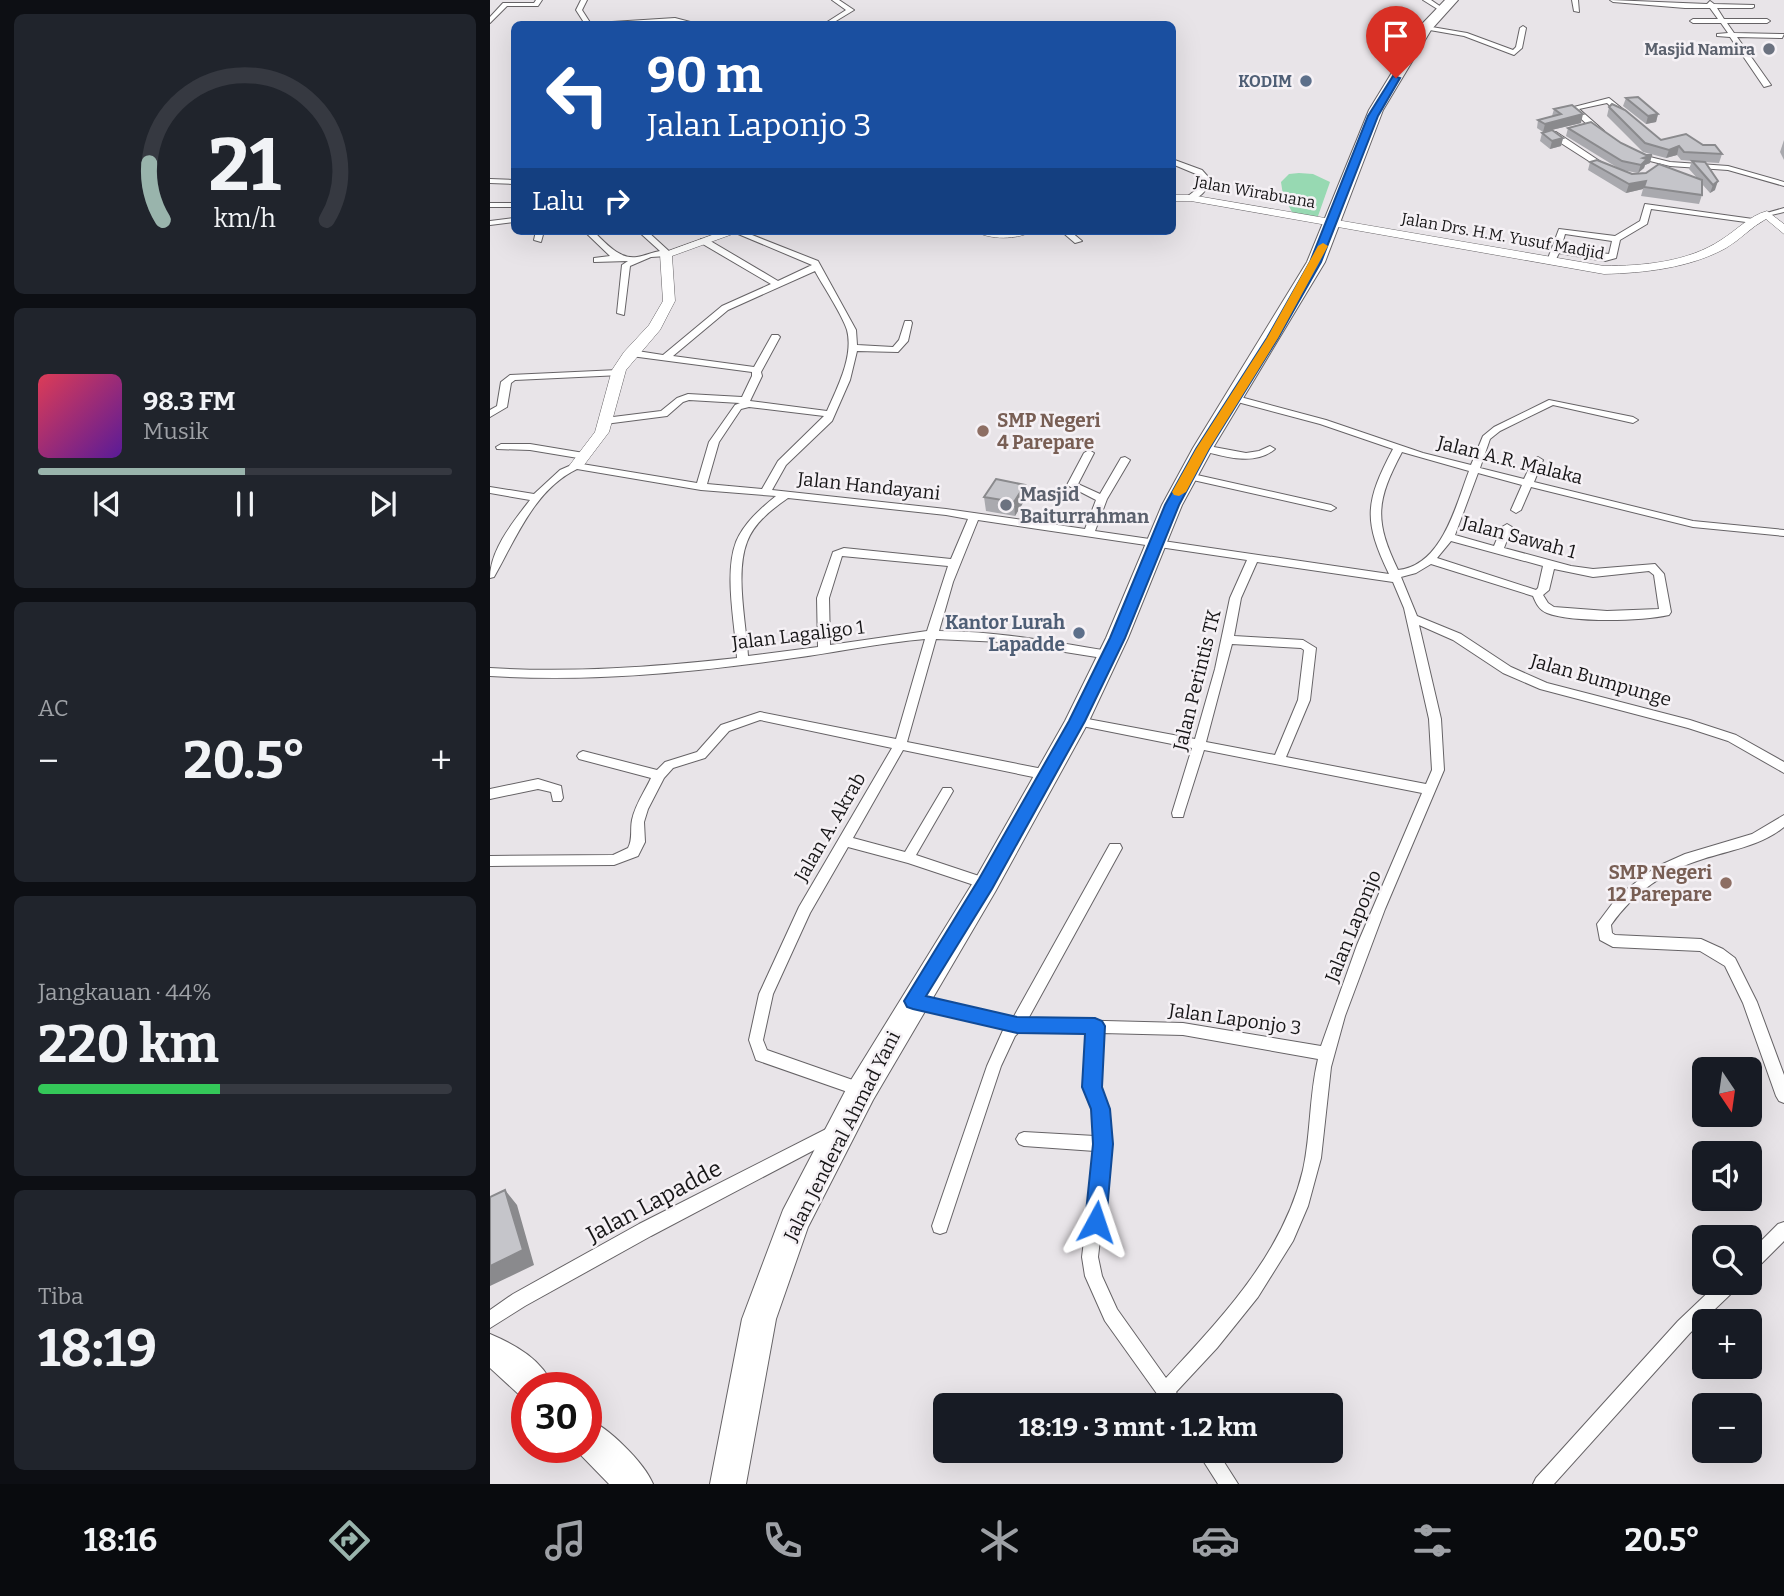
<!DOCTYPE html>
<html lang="id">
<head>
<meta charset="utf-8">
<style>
	:root { --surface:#171b24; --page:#20242c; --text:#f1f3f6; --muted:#9ea1a6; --line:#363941; --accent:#99b4ac }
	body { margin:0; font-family:Bitter,serif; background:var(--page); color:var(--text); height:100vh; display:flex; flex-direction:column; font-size:26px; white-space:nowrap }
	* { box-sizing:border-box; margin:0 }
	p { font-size:23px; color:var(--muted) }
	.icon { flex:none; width:38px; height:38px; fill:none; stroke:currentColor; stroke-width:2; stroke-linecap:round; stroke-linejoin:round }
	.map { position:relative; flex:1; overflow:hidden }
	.drawer { display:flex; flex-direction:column; gap:14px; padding:14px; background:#0d0f14; width:490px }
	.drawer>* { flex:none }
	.hud { position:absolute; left:21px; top:21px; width:665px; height:214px; border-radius:10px; box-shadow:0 7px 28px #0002; background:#1a4fa0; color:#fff; overflow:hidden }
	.needle { width:46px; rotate:167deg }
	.tools { position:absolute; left:1202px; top:1057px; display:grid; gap:14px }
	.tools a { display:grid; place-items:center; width:70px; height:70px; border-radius:10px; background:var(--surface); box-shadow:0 7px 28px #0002; font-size:35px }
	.speed { position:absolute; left:21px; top:1372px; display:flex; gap:14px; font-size:35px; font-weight:700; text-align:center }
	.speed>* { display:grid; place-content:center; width:91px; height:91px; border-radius:50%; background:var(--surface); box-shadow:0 7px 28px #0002; line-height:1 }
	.speed .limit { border:10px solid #d22; background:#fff; color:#111 }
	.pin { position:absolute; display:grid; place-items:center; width:60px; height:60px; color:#fff; margin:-72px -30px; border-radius:50% 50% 50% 0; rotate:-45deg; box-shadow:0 0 7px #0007 }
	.pin .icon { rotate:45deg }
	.me { position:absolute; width:77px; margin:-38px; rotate:5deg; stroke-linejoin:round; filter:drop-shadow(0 0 5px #0008) }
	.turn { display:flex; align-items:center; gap:24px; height:147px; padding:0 21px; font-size:32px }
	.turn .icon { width:91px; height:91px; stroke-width:2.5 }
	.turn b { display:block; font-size:49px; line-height:60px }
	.then { display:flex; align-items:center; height:66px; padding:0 21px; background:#0003; gap:14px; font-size:26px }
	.big { font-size:52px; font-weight:700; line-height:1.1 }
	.drawer .tile { flex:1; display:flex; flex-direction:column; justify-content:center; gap:10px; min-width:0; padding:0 24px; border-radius:10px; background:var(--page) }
	.drawer .dial { align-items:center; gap:0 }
	.dial svg { height:182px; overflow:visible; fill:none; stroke:var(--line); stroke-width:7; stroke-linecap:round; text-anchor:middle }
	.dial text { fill:var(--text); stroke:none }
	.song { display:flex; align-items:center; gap:21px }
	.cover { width:84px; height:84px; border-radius:10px; background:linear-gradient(135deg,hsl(350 70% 55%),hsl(270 70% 35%)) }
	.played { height:7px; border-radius:4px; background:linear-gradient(90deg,var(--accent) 50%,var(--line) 50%) }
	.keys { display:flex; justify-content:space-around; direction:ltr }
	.heat { display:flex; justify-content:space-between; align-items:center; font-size:38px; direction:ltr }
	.charge { height:10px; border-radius:5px; background:linear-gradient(90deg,#34c759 44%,var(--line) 0) }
	.trip { position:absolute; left:443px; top:1393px; width:410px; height:70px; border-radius:10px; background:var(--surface); box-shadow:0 7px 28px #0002; font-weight:700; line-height:70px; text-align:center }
	.tab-bar { display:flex; height:112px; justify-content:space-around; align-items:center; background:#090b0e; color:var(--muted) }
	.tab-bar .icon { width:49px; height:49px }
	.tab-bar .selected { color:var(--accent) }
	.tab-bar b { font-size:32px; color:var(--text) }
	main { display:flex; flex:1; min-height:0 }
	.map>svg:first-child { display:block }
	.green { fill:#97d9b2 }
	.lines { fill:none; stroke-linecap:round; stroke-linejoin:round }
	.street-casing { stroke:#666366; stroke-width:2 }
	.secondary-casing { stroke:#666366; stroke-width:1 }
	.highway-casing { stroke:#666366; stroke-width:2 }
	.street { fill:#fff; fill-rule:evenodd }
	.secondary { fill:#fff; fill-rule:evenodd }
	.highway { fill:#fff; fill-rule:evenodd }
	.wall { fill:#a9a9ae }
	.shaded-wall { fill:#8a8a8d }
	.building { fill:#c5c5ca; stroke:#8a8a8d; stroke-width:2 }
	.route { fill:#1a73e8; stroke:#114b97; stroke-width:2 }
	.slow { fill:#f59e0b }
	.worship-dot { fill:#6b7280; stroke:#f5f1f5; stroke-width:2.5 }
	.service-dot { fill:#5c6f8a; stroke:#f5f1f5; stroke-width:2.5 }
	.education-dot { fill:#8d6e63; stroke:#f5f1f5; stroke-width:2.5 }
	.labels { text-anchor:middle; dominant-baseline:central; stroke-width:5; stroke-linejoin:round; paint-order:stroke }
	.far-worship-label { font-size:16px; font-weight:bold; fill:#5b616d; stroke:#f5f1f5; text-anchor:end }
	.far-service-label { font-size:16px; font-weight:bold; fill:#4e5e75; stroke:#f5f1f5; text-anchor:end }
	.far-street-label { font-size:16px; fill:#171617; stroke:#f5f1f5 }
	.education-label { font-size:19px; font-weight:bold; fill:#785e54; stroke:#f5f1f5; text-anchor:start }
	.street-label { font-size:19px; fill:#171617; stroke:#f5f1f5 }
	.worship-label { font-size:19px; font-weight:bold; fill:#5b616d; stroke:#f5f1f5; text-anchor:start }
	.service-label { font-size:19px; font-weight:bold; fill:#4e5e75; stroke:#f5f1f5; text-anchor:end }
	.near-street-label { font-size:23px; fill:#171617; stroke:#f5f1f5 }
</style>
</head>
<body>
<main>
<section class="drawer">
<div class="tile dial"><svg viewBox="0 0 100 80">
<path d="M14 69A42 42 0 1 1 86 69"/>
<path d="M14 69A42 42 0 0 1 8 44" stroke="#99b4ac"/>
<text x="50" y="56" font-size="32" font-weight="700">21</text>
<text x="50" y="72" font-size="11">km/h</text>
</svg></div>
<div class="tile">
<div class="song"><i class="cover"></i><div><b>98.3 FM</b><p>Musik</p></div></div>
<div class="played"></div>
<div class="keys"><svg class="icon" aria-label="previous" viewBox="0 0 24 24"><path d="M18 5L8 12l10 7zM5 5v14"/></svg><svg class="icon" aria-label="pause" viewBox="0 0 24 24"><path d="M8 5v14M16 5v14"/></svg><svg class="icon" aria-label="next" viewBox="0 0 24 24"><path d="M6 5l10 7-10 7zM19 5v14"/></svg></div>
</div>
<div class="tile"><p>AC</p>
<div class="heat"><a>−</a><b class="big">20.5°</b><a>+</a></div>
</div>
<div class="tile"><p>Jangkauan · 44%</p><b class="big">220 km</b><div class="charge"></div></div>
<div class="tile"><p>Tiba</p><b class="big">18:19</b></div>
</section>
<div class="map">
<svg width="1294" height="1484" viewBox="0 0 1294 1484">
	<rect width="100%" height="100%" fill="#e8e4e8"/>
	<!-- green -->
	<path class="green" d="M809,173L823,174L840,182L827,219L803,214L793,195L791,182L799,174Z"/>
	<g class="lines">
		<!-- street casing -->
		<g class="street-casing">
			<path id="street" d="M46,0H52L48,6H17L0,23V17L13,3H44Z
				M91,0H97L92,10L101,24H95L86,10Z
				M342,0H349L364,10L341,24H334L356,10Z
				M933,0H941L954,9L949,10Z
				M1082,0H1088L1089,12L1084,11Z
				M1120,0L1217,4L1220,1L1224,4L1264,5V7L1262,8H1227L1234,19H1277L1280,21L1277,23H1237L1244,33L1294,34L1292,38L1247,37L1281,85L1274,87L1240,37L1227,36V34L1238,33L1231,23H1203L1200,21L1203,19H1228L1220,8H1195L1123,2Z
				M185,18L208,24L185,22L119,24L122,22Z
				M936,26L977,33L1023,50L1026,47L1030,28L1033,26L1036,28L1032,48L1024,55L974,36L934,29V27Z
				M1119,98L1140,115V119H1134L1117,103L1089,109L1114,131V135H1108L1080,108Z
				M1060,132H1066L1120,168L1113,170L1060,136Z
				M1144,153L1180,162L1238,166L1294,182V186L1238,170L1180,166L1144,157Z
				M682,159L712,170L720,179C719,189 709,200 698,200V196L711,186L712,179L706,174L682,164Z
				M0,179L24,180V184L0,183Z
				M0,203H24V207H0Z
				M1155,204L1263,219L1267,221L1263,223L1161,209L1157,224L1130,240L1126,258L1115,261L1069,253L1064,263L1057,261L1069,229L1125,236L1150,221ZM1075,234L1122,241L1119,254L1071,248Z
				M1294,208V212L1277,216L1273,214Z
				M24,218V222L0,225V221Z
				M46,231H54L51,242L44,240Z
				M94,231H103C115,242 129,260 147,257C155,256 162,252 170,251L148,231H157L181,253L177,256L161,257L140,266L134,315L127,313L132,265L138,261L104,262V258L120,256Z
				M241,231H252L328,261L366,330L367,345L403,347L409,340L415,321H421L422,323L418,341L408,352L367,351L360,380L342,421L296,465L282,490L456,509L595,529L606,500L577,485L594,453L599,450L604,453L588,484L610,494L631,458L635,457L640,460L617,499L605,531L899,574C873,520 875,502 903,449L830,424L740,400V396L743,395L836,420L933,453L981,465L993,436L1004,427L1059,400L1143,417L1148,420L1143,423L1063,405L1010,431L1000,439L990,468L1034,479L1043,460L1048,457L1053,460L1044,482L1203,521L1294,530V536L1203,527L1041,487L1031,510L1026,513L1021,510L1032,485L988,473L965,535L1004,546L1012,527L1017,524L1022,527L1014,548L1081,566L1103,569L1165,564L1174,574L1181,612L1179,615C1152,621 1083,623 1057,613C1049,610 1046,603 1043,596L941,564L926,573L911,577L927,616L971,634L1021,667L1057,683L1200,720L1246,735L1294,762V773L1238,741L1198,728L1050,689L1013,673L963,640L929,625L951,719L954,770L895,909L855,1016L841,1067L831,1158L818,1206L803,1241L768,1297L727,1348L686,1392L694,1405H675L615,1321L595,1276L592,1257L605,1151L534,1146L529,1144L526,1139L529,1134L534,1132L605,1136L602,1109L595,1087L597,1033L530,1031L525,1036L511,1066L458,1226L456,1232L450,1234L444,1232L442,1226L497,1066L514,1028L424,1007L419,1005L417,1001L419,997L424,995L523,1018L620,844H630L632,848L538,1019L693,1023L831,1046L867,945L932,793L714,750L694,813L693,817H683L682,813L702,748L587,725L581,721L587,717L705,739L725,669L740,598L757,560L488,520L463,582L449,631C506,631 562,642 619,651L625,655L619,659L511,642L446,639L417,742L558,770L562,772L564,775L562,778L558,780L413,750L363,838L415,852L453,788H461L463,791L426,855L501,880L503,884L501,888L496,889L418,863L358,847L320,913L283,994L273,1040L277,1050L377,1085L379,1090L377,1095L372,1097L266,1060L259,1040L269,994L309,907L402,748L270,720L239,731L215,758L183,768L174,778L158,809L154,822L155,842L148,856L124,865L0,866V856L123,855L138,848C143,839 140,830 142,820C145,805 155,791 161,778L89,759L87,756L89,753L93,751L167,770L175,762L207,752L231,725L270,712L406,739L435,639C389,643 343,653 297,659C198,673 100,682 0,676V668C83,673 164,667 247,658C245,623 234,574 246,542C254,523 270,509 286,496L211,490L87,469C45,489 26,538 4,577L0,578C0,550 23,522 40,500L0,493V487L44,494L70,470L86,463L207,483L219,442L245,405L250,403L199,400L193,402L177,416L115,424L110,421L115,418L171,411L187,398L198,394L252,397L262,376V372L141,356L136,353L141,350L173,355L232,306L281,284L211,243V239H217L288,281L322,265ZM325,271C333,286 352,314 357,330C364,356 347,388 337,411L260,401L272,376L271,372L290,337L288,335H282L264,367L183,356L238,310ZM259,407L334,416L288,461L272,489L217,484L229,442L251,409ZM912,452L979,471C966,505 952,566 908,570C884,520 886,501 912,452ZM298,498L456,515L478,519L461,559L354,548L343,552L327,598L328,647L258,656C256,622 245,573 257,542C264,523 282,509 298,498ZM961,541L1053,566L1048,588L1046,590L947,558ZM352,556L458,566L437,631L340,645L339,598ZM767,562L903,582L914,608L939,719L942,770L936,784L796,757L820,700L826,648L813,640L744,636L751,598ZM1064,569L1103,577L1159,571L1164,575L1169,609L1117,611L1064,607L1058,603L1053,595L1059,590ZM742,644L811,648L814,650L808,700L785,755L716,742ZM612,1033L693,1035L828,1059C819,1096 821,1134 813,1170C793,1254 732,1317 676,1378L627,1309L612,1276L608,1257L621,1144L618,1109L609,1087Z
				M571,231H580L592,241L585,243Z
				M128,370L131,371V375L25,380L21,383L17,407L0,417V410L7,406L11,382L20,375Z
				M11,444H40L94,453L99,456L94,459L40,450L7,449L6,447Z
				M713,445L756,453L769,451L780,446L785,449C764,467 733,456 709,450L708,448Z
				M698,473L841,505L846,508L841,511L694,478V474Z
				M48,779L71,786L73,798L71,801H63L61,792L48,789L0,799V789Z
				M1294,815V827C1271,846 1241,850 1213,859C1176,870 1143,893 1121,925L1122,933L1125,935L1211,939L1233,949L1245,958L1267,1002L1294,1075V1103L1289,1101L1286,1096L1253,1003L1235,966L1210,951L1123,947L1110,940L1107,924L1128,896L1166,867L1195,854L1262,834Z
				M344,1125L349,1127L352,1132L349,1137L161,1236L35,1306L0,1328V1310L23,1294L149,1224Z
				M1294,1222V1241L1266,1269L1260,1271V1252L1288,1224Z
				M1228,1283H1248L1246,1289L1200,1333L1064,1484H1043L1046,1478L1188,1321Z
				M707,1451H727L748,1484H728Z"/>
		</g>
		<!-- secondary casing -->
		<g class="secondary-casing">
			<path id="secondary" d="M682,195H701L1114,266C1153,266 1198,262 1231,240C1247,230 1259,216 1277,211L1294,224V234L1276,219C1261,227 1250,240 1236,248C1200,268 1154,273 1114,274L701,201H682Z
				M233,231H251L182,256L185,301L170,330L136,370L119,432L91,469H81L79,466L105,432L122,370L134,352L159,325L173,301L170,254Z
				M485,231H542C529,240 498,240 485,231Z"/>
		</g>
		<!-- highway casing -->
		<g class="highway-casing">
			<path id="highway" d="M955,0H968L941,30L893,110L835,262L723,448L692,505L638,638L599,721L505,892L383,1100L318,1227L286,1319L256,1484H220L252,1319L293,1210L361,1080L487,876L575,721L616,638L672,505L703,448L817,262L879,110L931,25Z
				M0,1334C26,1345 53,1360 64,1388H37V1401L35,1400L0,1368Z
				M96,1418C118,1427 154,1462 163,1484H119L83,1447H96Z"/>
		</g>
		<!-- street -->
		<use href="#street" class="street"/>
		<!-- secondary -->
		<use href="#secondary" class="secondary"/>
		<!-- highway -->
		<use href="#highway" class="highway"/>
	</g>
	<!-- wall -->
	<path class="wall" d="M1136,98L1168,114L1166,122L1156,124L1133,106Z
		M1119,107L1171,140L1213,145L1232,154L1229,163L1212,162L1225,190L1220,193L1212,184V195L1209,204L1151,196L1153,189L1136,193L1098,170L1100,162L1128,168L1076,136L1078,128L1160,163L1155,165L1154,168L1148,173L1132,170L1142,174L1207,178L1199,169L1202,161L1191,160L1187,155L1176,158L1153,152L1117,116Z
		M1064,109L1091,123L1053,132L1047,128L1048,120L1062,116Z
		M1052,133L1073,138L1071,146L1060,149L1050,141Z
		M1294,140V160L1290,152Z
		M494,497L536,498L525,516L496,511Z"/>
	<!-- shaded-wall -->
	<path class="shaded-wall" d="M1093,114L1091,123L1053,132L1055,124Z
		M1168,114L1166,122L1156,124L1158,116Z
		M1073,138L1071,146L1060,149L1062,141Z
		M1189,146L1187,155L1176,158L1179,150Z
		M1162,155L1160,163L1155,165L1154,168L1148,173L1153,158Z
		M1156,181L1153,189L1136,193L1139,184Z
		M1228,181L1225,190L1220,193L1223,185Z
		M535,485L536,498L525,516L524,502Z
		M15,1190L27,1205L44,1265L0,1286V1266Z"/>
	<!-- building -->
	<path class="building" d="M1148,97L1168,114L1158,116L1136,98Z
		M1122,104L1135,110L1171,140L1196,134L1213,145H1225L1232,154L1194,152L1189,146L1179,150L1155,143L1119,107Z
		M1082,105L1093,114L1055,124L1048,120L1071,114L1064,109Z
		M1101,122L1131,143L1156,155H1162L1153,158L1157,159L1151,165L1132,161L1078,128Z
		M1062,130L1073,138L1062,141L1052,133Z
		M1107,160L1142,174L1156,173L1169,164L1212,180V195L1154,187L1156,181L1139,184L1100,162Z
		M1202,161L1215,162L1228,181L1223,185Z
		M506,479L535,485L524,502L494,497Z
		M15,1190L33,1250L0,1266V1197Z"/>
	<!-- route -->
	<path class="route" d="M903,76L910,78L888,116L831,262L788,338L719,449L689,505L635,638L595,721L502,889L436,996L527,1017L605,1018L612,1021L615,1026L612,1087L620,1109L623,1144L616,1222L613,1229L606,1232L599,1229L595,1222L603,1144L601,1109L592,1087L595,1034L527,1033L423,1009L417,1007L414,1001L489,879L579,721L620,638L675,505L706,449L777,338L820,262L878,116Z"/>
	<!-- slow -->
	<path class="slow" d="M833,243L838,246L788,338L719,449L696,492L689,496L684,495L682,492L706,449L777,338L828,246Z"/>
	<!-- markers -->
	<g class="worship-dot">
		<circle cx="1279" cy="49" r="7"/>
		<circle cx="516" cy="505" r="7"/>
	</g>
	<g class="service-dot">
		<circle cx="816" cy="81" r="7"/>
		<circle cx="589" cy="633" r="7"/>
	</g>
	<g class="education-dot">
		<circle cx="493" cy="431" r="7"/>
		<circle cx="1236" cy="883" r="7"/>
	</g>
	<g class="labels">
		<!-- far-worship labels -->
		<g class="far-worship-label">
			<text x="1265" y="49">Masjid Namira</text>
		</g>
		<!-- far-service labels -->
		<g class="far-service-label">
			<text x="802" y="81">KODIM</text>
		</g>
		<!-- far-street labels -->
		<g class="far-street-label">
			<text transform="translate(765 192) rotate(10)">Jalan Wirabuana</text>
			<text transform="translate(1013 236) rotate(10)">Jalan Drs. H.M. Yusuf Madjid</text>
		</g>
		<!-- education labels -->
		<g class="education-label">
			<text x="507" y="420">SMP Negeri<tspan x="507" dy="22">4 Parepare</tspan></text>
			<text x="1222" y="872" text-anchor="end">SMP Negeri<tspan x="1222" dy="22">12 Parepare</tspan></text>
		</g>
		<!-- street labels -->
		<g class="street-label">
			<text transform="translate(1020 460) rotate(14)">Jalan A.R. Malaka</text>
			<text transform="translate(379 486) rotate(6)">Jalan Handayani</text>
			<text transform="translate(1029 537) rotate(15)">Jalan Sawah 1</text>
			<text transform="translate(308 635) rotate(-7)">Jalan Lagaligo 1</text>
			<text transform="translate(707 680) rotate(-76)">Jalan Perintis TK</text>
			<text transform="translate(1111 680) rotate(16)">Jalan Bumpunge</text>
			<text transform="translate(340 827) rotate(-60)">Jalan A. Akrab</text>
			<text transform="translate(863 926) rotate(-68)">Jalan Laponjo</text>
			<text transform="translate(745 1019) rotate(8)">Jalan Laponjo 3</text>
			<text transform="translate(352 1136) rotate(-63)">Jalan Jenderal Ahmad Yani</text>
		</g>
		<!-- worship labels -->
		<g class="worship-label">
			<text x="530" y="494">Masjid<tspan x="530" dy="22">Baiturrahman</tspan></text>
		</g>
		<!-- service labels -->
		<g class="service-label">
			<text x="575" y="622">Kantor Lurah<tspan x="575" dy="22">Lapadde</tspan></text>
		</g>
		<!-- near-street labels -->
		<g class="near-street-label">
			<text transform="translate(164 1201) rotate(-28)">Jalan Lapadde</text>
		</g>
	</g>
</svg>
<div class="tools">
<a><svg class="needle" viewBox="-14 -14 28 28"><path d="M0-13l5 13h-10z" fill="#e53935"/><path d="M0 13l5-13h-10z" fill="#9ea1a6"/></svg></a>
<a><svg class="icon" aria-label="sound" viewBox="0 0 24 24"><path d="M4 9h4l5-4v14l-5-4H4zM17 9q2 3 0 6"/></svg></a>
<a><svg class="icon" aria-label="search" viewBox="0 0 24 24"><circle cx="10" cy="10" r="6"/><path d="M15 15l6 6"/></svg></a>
<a>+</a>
<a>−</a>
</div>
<div class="speed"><div class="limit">30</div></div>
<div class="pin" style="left:906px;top:78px;background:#d93025"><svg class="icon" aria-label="arrive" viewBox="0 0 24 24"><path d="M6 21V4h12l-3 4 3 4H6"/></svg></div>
<svg class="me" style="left:606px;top:1222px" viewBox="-20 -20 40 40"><path d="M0-17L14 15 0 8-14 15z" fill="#1a73e8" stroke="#fff" stroke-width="4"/></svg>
<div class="trip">18:19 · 3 mnt · 1.2 km</div>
<div class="hud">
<div class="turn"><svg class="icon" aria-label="left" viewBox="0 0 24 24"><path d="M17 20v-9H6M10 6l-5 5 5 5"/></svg><div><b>90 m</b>Jalan Laponjo 3</div></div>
<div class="then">Lalu<svg class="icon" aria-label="right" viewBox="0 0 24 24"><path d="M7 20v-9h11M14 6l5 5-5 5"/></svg></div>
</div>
</div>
</main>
<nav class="tab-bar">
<b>18:16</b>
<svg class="icon selected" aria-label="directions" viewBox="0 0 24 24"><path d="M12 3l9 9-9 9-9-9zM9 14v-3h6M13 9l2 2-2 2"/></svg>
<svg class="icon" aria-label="music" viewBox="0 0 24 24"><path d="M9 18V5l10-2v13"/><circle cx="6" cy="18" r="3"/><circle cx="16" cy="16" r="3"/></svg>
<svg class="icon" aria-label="phone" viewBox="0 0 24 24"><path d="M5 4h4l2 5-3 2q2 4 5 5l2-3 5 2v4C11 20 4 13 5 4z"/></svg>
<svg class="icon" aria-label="climate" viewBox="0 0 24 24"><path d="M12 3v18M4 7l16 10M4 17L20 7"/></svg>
<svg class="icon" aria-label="car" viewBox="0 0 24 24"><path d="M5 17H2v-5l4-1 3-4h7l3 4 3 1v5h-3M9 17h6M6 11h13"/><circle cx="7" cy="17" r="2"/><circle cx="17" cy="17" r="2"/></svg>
<svg class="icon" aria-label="filters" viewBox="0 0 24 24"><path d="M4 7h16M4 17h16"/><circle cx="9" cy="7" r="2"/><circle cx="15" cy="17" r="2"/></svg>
<b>20.5°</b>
</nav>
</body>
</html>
